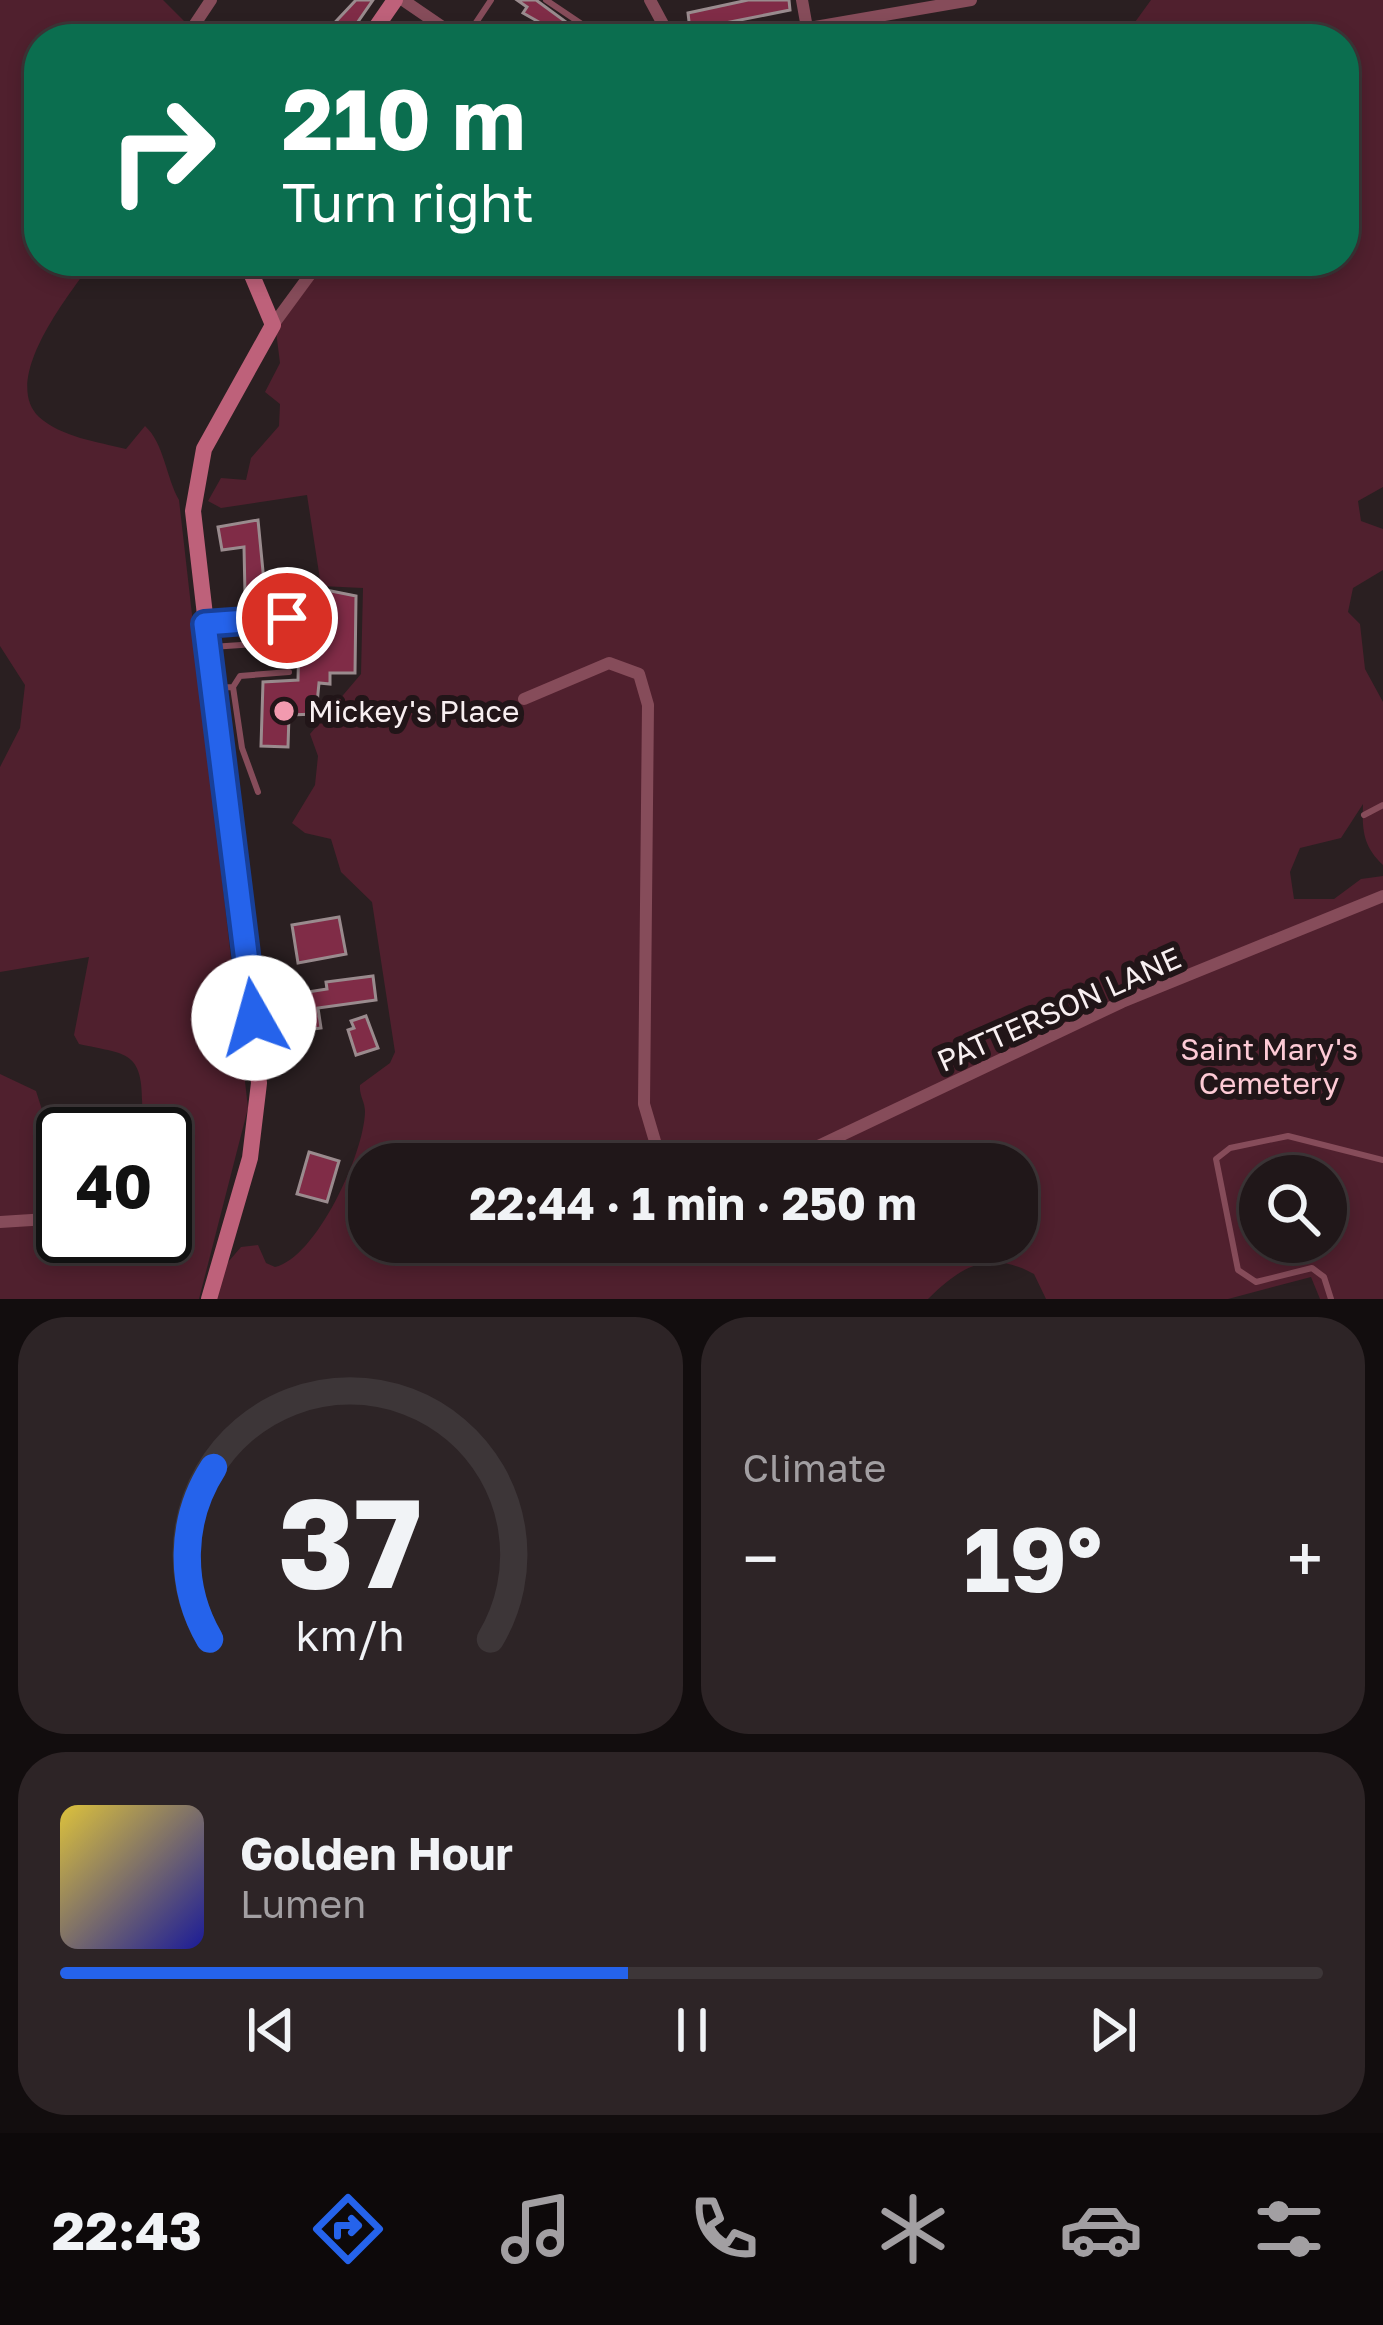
<!DOCTYPE html>
<html lang="en">
<head>
<meta charset="utf-8">
<style>
	:root { --surface:#201719; --page:#2d2426; --text:#f1f3f6; --muted:#a29fa2; --line:#3d3638; --accent:#2563eb }
	body { margin:0; font-family:"Golos Text",sans-serif; background:var(--page); color:var(--text); height:100vh; display:flex; flex-direction:column; font-size:45px; white-space:nowrap }
	* { box-sizing:border-box; margin:0 }
	p { font-size:39px; color:var(--muted) }
	.icon { flex:none; width:66px; height:66px; fill:none; stroke:currentColor; stroke-width:2; stroke-linecap:round; stroke-linejoin:round }
	.map { position:relative; height:1299px; overflow:hidden }
	.side { display:flex; flex-direction:column; gap:18px; padding:18px; background:#120d0e; flex:1 }
	.side>* { flex:none }
	.banner { position:absolute; left:24px; top:24px; width:1335px; height:252px; border-radius:48px; box-shadow:0 6px 18px #0003,0 0 0 3px var(--line); background:#0b6e4f; color:#fff; overflow:hidden }
	.controls { position:absolute; left:1239px; top:1155px; display:grid; gap:24px }
	.controls a { display:grid; place-items:center; width:108px; height:108px; border-radius:50%; background:var(--surface); box-shadow:0 6px 18px #0003,0 0 0 3px var(--line); font-size:60px }
	.speed { position:absolute; left:36px; top:1107px; display:flex; gap:24px; font-size:60px; font-weight:700; text-align:center }
	.speed>* { display:grid; place-content:center; width:156px; height:156px; border-radius:50%; background:var(--surface); box-shadow:0 6px 18px #0003,0 0 0 3px var(--line); line-height:1 }
	.speed .limit { border:6px solid #111; border-radius:18px; background:#fff; color:#111 }
	.pin { position:absolute; display:grid; place-items:center; width:102px; height:102px; color:#fff; margin:-51px; border:6px solid #fff; border-radius:50%; box-shadow:0 3px 12px #0007 }
	.me { position:absolute; width:132px; margin:-66px; rotate:353deg; stroke-linejoin:round; filter:drop-shadow(0 0 9px #0008) }
	.turn { display:flex; align-items:center; gap:42px; height:252px; padding:0 60px; font-size:54px }
	.turn .icon { width:156px; height:156px; stroke-width:2.5 }
	.turn b { display:block; font-size:84px; line-height:102px }
	.big { font-size:90px; font-weight:700; line-height:1.1 }
	.side .tile { flex:1; display:flex; flex-direction:column; justify-content:center; gap:18px; min-width:0; padding:0 42px; border-radius:48px; background:var(--page) }
	.side .dial { align-items:center; gap:0 }
	.dial svg { height:312px; overflow:visible; fill:none; stroke:var(--line); stroke-width:7; stroke-linecap:round; text-anchor:middle }
	.dial text { fill:var(--text); stroke:none }
	.song { display:flex; align-items:center; gap:36px }
	.cover { width:144px; height:144px; border-radius:18px; background:linear-gradient(135deg,hsl(50 70% 55%),hsl(240 70% 35%)) }
	.played { height:12px; border-radius:6px; background:linear-gradient(90deg,var(--accent) 45%,var(--line) 45%) }
	.keys { display:flex; justify-content:space-around; direction:ltr }
	.heat { display:flex; justify-content:space-between; align-items:center; font-size:66px; direction:ltr }
	.side .tiles { flex:1; display:grid; gap:18px; grid-template-columns:1fr 1fr }
	.tile:last-child { grid-column:span 2 }
	.trip { position:absolute; left:348px; top:1143px; width:690px; height:120px; border-radius:48px; background:var(--surface); box-shadow:0 6px 18px #0003,0 0 0 3px var(--line); font-weight:700; line-height:120px; text-align:center }
	.dock { display:flex; height:192px; justify-content:space-around; align-items:center; background:#0d090a; color:var(--muted) }
	.dock .icon { width:84px; height:84px }
	.dock .current { color:var(--accent) }
	.dock b { font-size:54px; color:var(--text) }
	.map>svg:first-child { display:block }
	.green { fill:#50202e; fill-rule:evenodd }
	.building { fill:#802c47; stroke:#9a8b8e; stroke-width:3 }
	.lines { fill:none; stroke-linecap:round; stroke-linejoin:round }
	.lane { stroke:#864c5a; stroke-width:6 }
	.street { stroke:#864c5a; stroke-width:12 }
	.secondary { stroke:#be617a; stroke-width:16 }
	.route-casing { stroke:#184099; stroke-width:30 }
	.route { stroke:#2563eb; stroke-width:21 }
	.poi-dot { fill:#f29aaf; stroke:#211518; stroke-width:4.5 }
	.labels { text-anchor:middle; dominant-baseline:central; stroke-width:12; stroke-linejoin:round; paint-order:stroke }
	.poi-label { font-size:30px; fill:#f8eff1; stroke:#211518; text-anchor:start }
	.street-label { font-size:30px; fill:#f8eff1; stroke:#211518 }
	.park-label { font-size:30px; fill:#fdcad5; stroke:#211518 }
</style>
</head>
<body>
<div class="map">
<svg width="1383" height="1299" viewBox="0 0 1383 1299">
	<rect width="100%" height="100%" fill="#2a1f21"/>
	<!-- green -->
	<path class="green" d="M0,0H163L190,27L182,39H39V261H93C69,295 0,379 39,417C61,437 98,442 126,449L145,426C164,443 166,477 179,500L248,1108L199,1299H0V1224L63,1220V1236H165V1134H127L142,1111C144,1049 127,1055 79,1044L74,1035L89,957L0,972V767L20,728L25,685L0,646Z
		M1151,0H1383V487L1358,501L1361,521L1383,529V570L1353,588L1348,612L1360,624L1365,669L1383,702V865C1363,846 1362,830 1363,804L1341,838L1300,848L1290,872L1294,899H1334L1361,879L1383,876V1299H1320L1311,1277L1228,1299H1046L1034,1274C990,1250 962,1265 928,1299H211L217,1275L241,1247L258,1245L266,1263L275,1267C316,1258 364,1154 365,1112C365,1101 359,1096 360,1085L390,1063L395,1052L372,902L341,872L331,839L305,833L292,823L315,785L318,756L310,734L361,674L363,588L321,586L307,495L221,508L208,501L221,478L246,480L251,458L279,426L280,404L265,392L280,363L275,323L322,261H1344V39H1099L1130,29ZM369,1164H1017V1242H369ZM1260,1176H1326V1242H1260Z
		M0,1074L36,1091L51,1138L63,1152V1215L0,1220Z"/>
	<!-- building -->
	<path class="building" d="M356,0H373L346,39L325,33Z
		M517,0H536L577,30L571,39H557L560,34L523,13L527,7Z
		M748,0H789L790,10L690,30L688,13Z
		M258,520L265,592L245,594L244,547L222,550L218,527Z
		M321,589L356,596L355,673H330V684L319,683L316,714L289,715L288,747L261,746L263,682L298,680L300,595H321Z
		M339,917L346,954L298,963L292,925Z
		M373,976L376,1000L318,1008L321,1028L299,1031L295,994L327,989L326,982Z
		M366,1016L378,1048L356,1055L348,1030L354,1028L351,1021Z
		M309,1152L339,1161L327,1202L297,1194Z"/>
	<g class="lines">
		<!-- lane -->
		<path class="lane" d="M546,0L604,39
			M465,39L491,0
			M209,624L288,618
			M211,647L288,642
			M233,687L240,676L289,672
			M216,688L233,687L242,748L258,792
			M1364,815L1383,805
			M1331,1299L1324,1277L1312,1268L1256,1282L1238,1270L1216,1159L1230,1148L1288,1136L1383,1160"/>
		<!-- street -->
		<path class="street" d="M403,0L460,39
			M650,0L671,39
			M802,0L807,28
			M185,39L211,0
			M745,39L971,0
			M273,325L320,261
			M524,699L609,663L639,674L648,705L644,1104L657,1148L680,1164
			M754,1164L810,1150L1122,1002L1383,896
			M0,1222L63,1218"/>
		<!-- secondary -->
		<path class="secondary" d="M368,39L395,0
			M209,1299L250,1158L259,1083L193,511L204,449L273,325L246,261"/>
	</g>
	<g class="lines">
		<!-- route casing -->
		<g class="route-casing">
			<path id="route" d="M254,1018L205,624L287,618"/>
		</g>
		<!-- route -->
		<use href="#route" class="route"/>
	</g>
	<!-- markers -->
	<circle class="poi-dot" cx="284" cy="711" r="12"/>
	<g class="labels">
		<!-- poi labels -->
		<g class="poi-label">
			<text x="308" y="711">Mickey's Place</text>
		</g>
		<!-- street labels -->
		<g class="street-label">
			<text transform="translate(1059 1009) rotate(-24)">PATTERSON LANE</text>
		</g>
		<!-- park labels -->
		<g class="park-label">
			<text x="1269" y="1049">Saint Mary's<tspan x="1269" dy="34">Cemetery</tspan></text>
		</g>
	</g>
</svg>
<div class="controls">
<a><svg class="icon" aria-label="search" viewBox="0 0 24 24"><circle cx="10" cy="10" r="6"/><path d="M15 15l6 6"/></svg></a>
</div>
<div class="speed"><div class="limit">40</div></div>
<div class="pin" style="left:287px;top:618px;background:#d93025"><svg class="icon" aria-label="arrive" viewBox="0 0 24 24"><path d="M6 21V4h12l-3 4 3 4H6"/></svg></div>
<svg class="me" style="left:254px;top:1018px" viewBox="-20 -20 40 40"><circle r="19" fill="#fff"/><path d="M0-13L10 11 0 6-10 11z" fill="#2563eb"/></svg>
<div class="trip">22:44 · 1 min · 250 m</div>
<div class="banner">
<div class="turn"><svg class="icon" aria-label="right" viewBox="0 0 24 24"><path d="M7 20v-9h11M14 6l5 5-5 5"/></svg><div><b>210 m</b>Turn right</div></div>
</div>
</div>
<section class="side">
<div class="tiles">
<div class="tile dial"><svg viewBox="0 0 100 80">
<path d="M14 69A42 42 0 1 1 86 69"/>
<path d="M14 69A42 42 0 0 1 15 25" stroke="#2563eb"/>
<text x="50" y="56" font-size="32" font-weight="700">37</text>
<text x="50" y="72" font-size="11">km/h</text>
</svg></div>
<div class="tile"><p>Climate</p>
<div class="heat"><a>−</a><b class="big">19°</b><a>+</a></div>
</div>
<div class="tile">
<div class="song"><i class="cover"></i><div><b>Golden Hour</b><p>Lumen</p></div></div>
<div class="played"></div>
<div class="keys"><svg class="icon" aria-label="previous" viewBox="0 0 24 24"><path d="M18 5L8 12l10 7zM5 5v14"/></svg><svg class="icon" aria-label="pause" viewBox="0 0 24 24"><path d="M8 5v14M16 5v14"/></svg><svg class="icon" aria-label="next" viewBox="0 0 24 24"><path d="M6 5l10 7-10 7zM19 5v14"/></svg></div>
</div>
</div>
</section>
<nav class="dock">
<b>22:43</b>
<svg class="icon current" aria-label="directions" viewBox="0 0 24 24"><path d="M12 3l9 9-9 9-9-9zM9 14v-3h6M13 9l2 2-2 2"/></svg>
<svg class="icon" aria-label="music" viewBox="0 0 24 24"><path d="M9 18V5l10-2v13"/><circle cx="6" cy="18" r="3"/><circle cx="16" cy="16" r="3"/></svg>
<svg class="icon" aria-label="phone" viewBox="0 0 24 24"><path d="M5 4h4l2 5-3 2q2 4 5 5l2-3 5 2v4C11 20 4 13 5 4z"/></svg>
<svg class="icon" aria-label="climate" viewBox="0 0 24 24"><path d="M12 3v18M4 7l16 10M4 17L20 7"/></svg>
<svg class="icon" aria-label="car" viewBox="0 0 24 24"><path d="M5 17H2v-5l4-1 3-4h7l3 4 3 1v5h-3M9 17h6M6 11h13"/><circle cx="7" cy="17" r="2"/><circle cx="17" cy="17" r="2"/></svg>
<svg class="icon" aria-label="filters" viewBox="0 0 24 24"><path d="M4 7h16M4 17h16"/><circle cx="9" cy="7" r="2"/><circle cx="15" cy="17" r="2"/></svg>
</nav>
</body>
</html>
